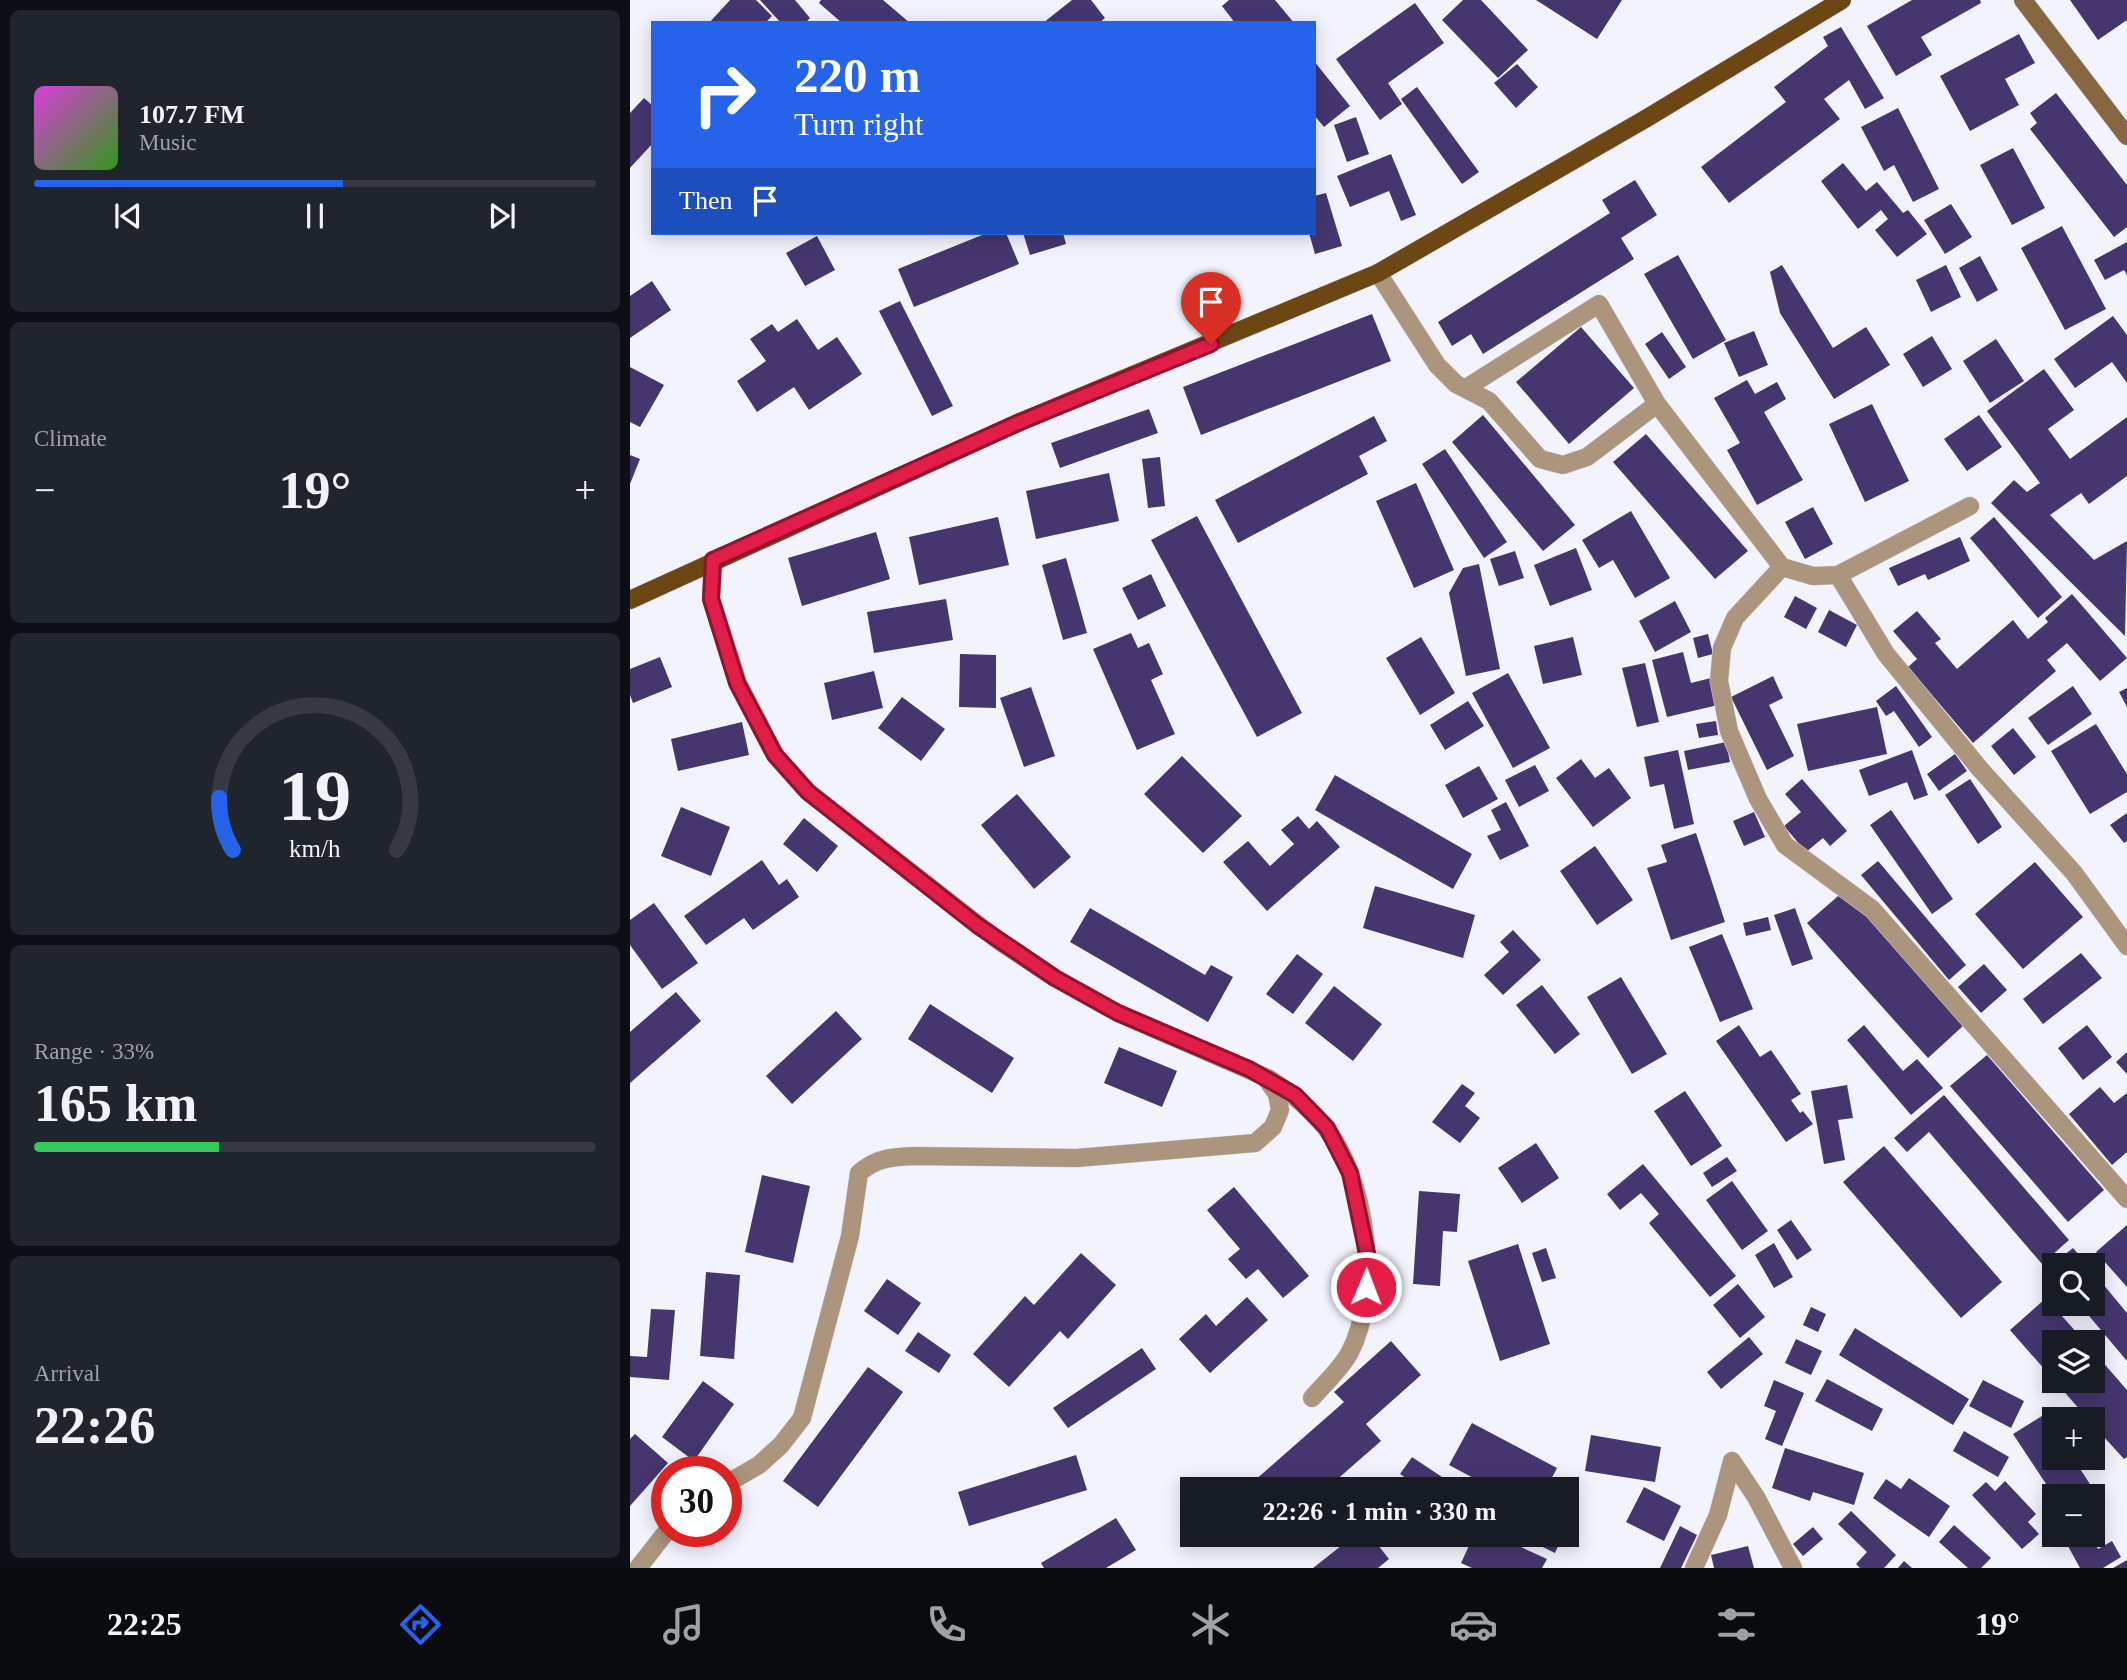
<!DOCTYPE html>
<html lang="en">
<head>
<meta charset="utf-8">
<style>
	:root { --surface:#171b24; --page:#20242c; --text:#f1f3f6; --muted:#9ea1a6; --line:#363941; --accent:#2563eb }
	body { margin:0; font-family:Georgia,serif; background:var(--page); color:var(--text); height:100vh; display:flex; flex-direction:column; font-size:26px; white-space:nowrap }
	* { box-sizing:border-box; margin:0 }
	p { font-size:23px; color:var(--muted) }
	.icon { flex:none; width:38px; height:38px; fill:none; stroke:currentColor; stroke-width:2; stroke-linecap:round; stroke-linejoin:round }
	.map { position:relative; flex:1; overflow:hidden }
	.drawer { display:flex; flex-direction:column; gap:10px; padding:10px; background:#0d0f14; width:630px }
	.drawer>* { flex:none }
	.hud { position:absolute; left:21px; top:21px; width:665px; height:214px; border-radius:0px; box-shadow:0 4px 18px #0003; background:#2563eb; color:#fff; overflow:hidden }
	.buttons { position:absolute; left:1412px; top:1253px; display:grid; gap:14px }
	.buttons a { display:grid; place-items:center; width:63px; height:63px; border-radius:0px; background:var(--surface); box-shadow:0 4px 18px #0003; font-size:35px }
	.speed { position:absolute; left:21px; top:1456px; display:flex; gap:14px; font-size:35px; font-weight:700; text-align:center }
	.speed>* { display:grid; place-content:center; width:91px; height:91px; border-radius:50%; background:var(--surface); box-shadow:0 4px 18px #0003; line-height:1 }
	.speed .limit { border:10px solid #d22; background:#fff; color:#111 }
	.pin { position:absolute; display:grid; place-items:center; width:60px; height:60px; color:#fff; margin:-72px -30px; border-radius:50% 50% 50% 0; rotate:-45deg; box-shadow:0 0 7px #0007 }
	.pin .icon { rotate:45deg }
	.me { position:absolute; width:77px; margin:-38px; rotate:1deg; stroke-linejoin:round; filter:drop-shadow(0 0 5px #0008) }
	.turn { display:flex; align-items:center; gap:24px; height:147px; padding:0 28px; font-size:32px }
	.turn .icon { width:91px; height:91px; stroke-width:2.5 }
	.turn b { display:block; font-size:49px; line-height:60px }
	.then { display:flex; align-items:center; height:66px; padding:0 28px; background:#0003; gap:14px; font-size:26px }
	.big { font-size:52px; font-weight:700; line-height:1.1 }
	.drawer .tile { flex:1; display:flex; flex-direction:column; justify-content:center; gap:10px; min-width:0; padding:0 24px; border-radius:10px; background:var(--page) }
	.drawer .dial { align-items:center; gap:0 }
	.dial svg { height:182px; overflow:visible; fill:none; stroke:var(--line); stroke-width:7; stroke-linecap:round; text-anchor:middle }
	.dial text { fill:var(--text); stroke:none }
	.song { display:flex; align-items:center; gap:21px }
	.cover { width:84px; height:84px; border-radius:10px; background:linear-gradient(135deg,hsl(300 70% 55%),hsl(110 70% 35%)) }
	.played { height:7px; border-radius:4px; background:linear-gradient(90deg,var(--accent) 55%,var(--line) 55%) }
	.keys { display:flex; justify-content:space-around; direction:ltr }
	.heat { display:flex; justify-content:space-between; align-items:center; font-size:38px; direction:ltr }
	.charge { height:10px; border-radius:5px; background:linear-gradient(90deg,#34c759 33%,var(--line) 0) }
	.trip { position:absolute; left:550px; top:1477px; width:399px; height:70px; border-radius:0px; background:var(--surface); box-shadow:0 4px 18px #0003; font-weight:700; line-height:70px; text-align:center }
	.dock { display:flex; height:112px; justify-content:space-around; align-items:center; background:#090b0e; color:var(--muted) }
	.dock .icon { width:49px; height:49px }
	.dock .selected { color:var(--accent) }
	.dock b { font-size:32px; color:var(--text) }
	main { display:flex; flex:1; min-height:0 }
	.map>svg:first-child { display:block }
	.building { fill:#463670 }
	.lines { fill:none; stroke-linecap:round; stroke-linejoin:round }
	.street-casing { stroke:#d0d0d9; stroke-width:19 }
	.secondary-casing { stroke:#d0d0d9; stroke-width:19 }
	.primary-casing { stroke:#d0d0d9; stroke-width:19 }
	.street { stroke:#ab957c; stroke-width:18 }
	.secondary { stroke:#866742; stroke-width:18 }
	.primary { stroke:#6c4713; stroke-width:18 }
	.route-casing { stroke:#92132f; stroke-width:18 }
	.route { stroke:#e11d48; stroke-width:12 }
</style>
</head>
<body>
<main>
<section class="drawer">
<div class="tile">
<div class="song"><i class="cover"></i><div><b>107.7 FM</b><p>Music</p></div></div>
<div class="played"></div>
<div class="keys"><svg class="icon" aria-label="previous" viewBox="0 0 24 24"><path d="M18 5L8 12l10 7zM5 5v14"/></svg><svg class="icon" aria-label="pause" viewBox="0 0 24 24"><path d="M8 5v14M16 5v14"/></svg><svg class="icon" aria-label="next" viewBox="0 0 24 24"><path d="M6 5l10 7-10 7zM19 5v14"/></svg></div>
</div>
<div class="tile"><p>Climate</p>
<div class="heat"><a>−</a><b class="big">19°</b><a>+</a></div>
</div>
<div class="tile dial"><svg viewBox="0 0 100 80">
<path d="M14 69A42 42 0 1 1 86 69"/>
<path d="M14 69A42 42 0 0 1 8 46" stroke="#2563eb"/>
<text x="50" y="56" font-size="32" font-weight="700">19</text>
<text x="50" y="72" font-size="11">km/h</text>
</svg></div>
<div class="tile"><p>Range · 33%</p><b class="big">165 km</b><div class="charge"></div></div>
<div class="tile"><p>Arrival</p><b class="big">22:26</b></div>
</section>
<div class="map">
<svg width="1497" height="1568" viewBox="0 0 1497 1568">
	<rect width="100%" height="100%" fill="#f3f3fd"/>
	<!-- building -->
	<path class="building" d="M100,0H126L142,16L135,23H79Z
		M130,0H165L180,18L175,23H151Z
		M191,0H253L280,23H212L189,3Z
		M442,0H461L475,18L469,23H413Z
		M599,0H645L664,23H605L592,6Z
		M833,0H851L898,50L868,78L812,20Z
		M906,0H992L967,39Z
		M1282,0H1350L1351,3L1291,37L1302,55L1266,76L1237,26Z
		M1440,0H1497V20L1468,40Z
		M785,3L814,43L758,83L772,104L750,120L706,59Z
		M1211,27L1254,98L1235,109L1219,80L1194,99L1210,119L1099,203L1071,167L1156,102L1144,87L1198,46L1193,37Z
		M1389,34L1405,63L1375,79L1389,105L1340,131L1310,76Z
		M684,61L720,106L694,127L684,115Z
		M887,64L908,87L886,108L864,83Z
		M787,87L849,172L832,184L771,99Z
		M1426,93L1497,185V227L1484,237L1400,129L1407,123L1400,113Z
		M14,98L23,106V143L0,168V113Z
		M1268,108L1309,189L1283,202L1264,165L1254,171L1231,127Z
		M726,117L739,154L717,162L704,125Z
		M1383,148L1415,208L1382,225L1350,165Z
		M761,154L786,215L771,221L759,191L720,207L707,176Z
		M1213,163L1236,191L1247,182L1273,213L1278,210L1297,234L1267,257L1245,230L1258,219L1251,210L1228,229L1191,181Z
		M1005,180L1027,215L991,238L1004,259L853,354L841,334L822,346L808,322L980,213L972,200Z
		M696,193L712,246L685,254L679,233H684V196Z
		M1321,204L1342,237L1315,254L1294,220Z
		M1432,226L1476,309L1435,330L1391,248Z
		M357,233H376L389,264L284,307L268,269Z
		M393,233H433L436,244L400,255Z
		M187,236L205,270L175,286L156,253Z
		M1497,242V275L1494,270L1475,280L1464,260Z
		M1048,255L1096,340L1063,359L1014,274Z
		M1350,256L1368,290L1347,302L1329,268Z
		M1152,265L1203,348L1236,327L1260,365L1204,399L1150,313L1140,272Z
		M1316,265L1331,297L1301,312L1286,280Z
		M22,281L41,310L0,338V296Z
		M270,301L323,406L302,416L249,311Z
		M742,314L761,361L571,435L553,387Z
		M1483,316L1497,335V383L1482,362L1445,388L1424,359Z
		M167,319L188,350L207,337L232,374L179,410L164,387L127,412L107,381L136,361L120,339L142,324L148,332Z
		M951,327L1004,388L939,444L886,382Z
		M1124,331L1138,365L1109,377L1094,343Z
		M1032,332L1056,367L1039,379L1015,344Z
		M1302,336L1322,369L1293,387L1273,354Z
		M1366,339L1394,381L1360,403L1333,361Z
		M0,367L34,385L10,427L0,422Z
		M1414,369L1444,410L1418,429L1440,459L1497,417V476L1459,504L1451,493L1420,515L1464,560L1497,541L1495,636L1361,503L1384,480L1397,492L1410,483L1357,411Z
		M1117,380L1125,394L1147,382L1156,399L1134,412L1173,480L1127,505L1097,450L1110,443L1084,398Z
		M1242,404L1279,481L1235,502L1199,424Z
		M519,409L528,433L430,468L421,443Z
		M853,415L945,525L913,551L822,442Z
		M1349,415L1372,447L1337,471L1314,439Z
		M744,416L757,441L729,456L738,474L608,543L585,500Z
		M1016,434L1118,551L1085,579L983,462Z
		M815,449L877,542L854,558L792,464Z
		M0,455L10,459L0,484Z
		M530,457L535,506L518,508L512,459Z
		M479,473L489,521L406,539L396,491Z
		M786,483L824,570L784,588L746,501Z
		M1183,507L1203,544L1175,559L1155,522Z
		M1001,511L1040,578L1005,598L983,560L969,568L952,540Z
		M567,516L672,713L627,737L521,540Z
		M368,517L379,565L289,585L279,537Z
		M1364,517L1432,597L1408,618L1340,538Z
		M246,532L260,579L172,606L158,558Z
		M1330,537L1340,561L1298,580L1295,574L1268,586L1259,568Z
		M946,548L962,590L920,606L904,565Z
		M885,551L894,578L869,586L860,559Z
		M436,558L457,633L433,640L412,565Z
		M849,564L870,669L836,676L819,593L833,568Z
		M521,574L536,606L508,620L492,588Z
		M1442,594L1497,658L1470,681L1437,643L1417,660L1426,671L1343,743L1278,667L1287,659L1263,631L1287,611L1311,639L1305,643L1327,669L1383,620L1398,639L1418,622L1415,618Z
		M1165,596L1187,608L1176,629L1154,617Z
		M316,599L323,640L244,653L237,612Z
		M1045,601L1061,632L1025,652L1009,621Z
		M1199,610L1227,625L1216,647L1188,632Z
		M501,633L508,648L519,643L533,674L521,680L545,734L507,750L463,649Z
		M1078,634L1083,654L1068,658L1063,638Z
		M791,637L825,693L790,715L756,658Z
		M943,637L952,675L913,684L904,646Z
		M1053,652L1061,683L1081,678L1088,705L1037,717L1022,660Z
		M330,654L366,655V708L329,707Z
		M30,657L42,687L3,703L0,695V669Z
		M1015,663L1029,722L1007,727L992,668Z
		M244,671L253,708L202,720L194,683Z
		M878,673L920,748L883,768L842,693Z
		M1143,676L1153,698L1139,705L1164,756L1137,770L1101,697Z
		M1266,686L1302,737L1289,747L1264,711L1256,716L1246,701Z
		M1443,686L1462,714L1418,745L1398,718Z
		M401,687L425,756L394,767L370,698Z
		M1497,688V707L1489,692Z
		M272,697L315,729L291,761L248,728Z
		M838,701L854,726L815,750L800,725Z
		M1247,707L1257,754L1178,771L1167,724Z
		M1086,721L1088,735L1069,738L1066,724Z
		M112,722L119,755L48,771L41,739Z
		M1466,724L1497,774V792L1460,814L1421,751Z
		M1383,728L1406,757L1384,775L1361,746Z
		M1096,742L1100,762L1058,770L1054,751Z
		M1048,750L1064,824L1044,829L1034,784L1020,787L1014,757Z
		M1282,750L1298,795L1284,800L1277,782L1239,796L1229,770Z
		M1325,754L1337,771L1309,791L1297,774Z
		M552,756L612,816L573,853L514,794Z
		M951,759L965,778L979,768L1001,798L963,827L926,778Z
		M905,765L919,791L889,807L875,780Z
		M849,766L868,799L833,818L815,785Z
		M705,775L842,854L823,889L685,810Z
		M1172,779L1217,831L1200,846L1193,838L1176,852L1154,826L1171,812L1155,794Z
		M1340,779L1372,827L1348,844L1315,795Z
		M387,794L441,857L404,889L351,825Z
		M876,802L899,846L870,860L857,836L871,830L861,810Z
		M51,807L100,827L81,876L31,856Z
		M1261,810L1323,899L1302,914L1240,825Z
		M1124,812L1135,837L1114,846L1103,821Z
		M1497,813V841L1494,843L1480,825Z
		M668,816L679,829L687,821L710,847L637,911L593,862L618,841L640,866L664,844L651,830Z
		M174,818L208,846L187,872L153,844Z
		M1066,833L1095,922L1041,940L1017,868L1037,862L1031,845Z
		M965,846L1003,900L967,925L930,871Z
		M132,860L149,885L157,879L169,897L123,930L114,918L76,945L54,916Z
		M1248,861L1336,965L1319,980L1231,875Z
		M1405,862L1453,917L1393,969L1345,914Z
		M745,886L845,915L833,958L733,928Z
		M1214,891L1334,1025L1298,1058L1177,923Z
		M24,903L68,963L32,989L0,945V920Z
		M460,908L575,975L581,965L603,977L578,1022L440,942Z
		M1165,908L1183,959L1162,966L1144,915Z
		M1138,917L1141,930L1116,936L1113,923Z
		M883,930L911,960L873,995L854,975L879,952L870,942Z
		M1092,934L1123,1009L1090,1022L1059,947Z
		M1451,953L1472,978L1413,1024L1393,999Z
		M667,954L693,974L663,1014L636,994Z
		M1354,964L1377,990L1351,1013L1328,987Z
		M991,977L1037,1054L1002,1074L957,997Z
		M912,985L950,1034L925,1054L886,1005Z
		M704,986L752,1024L723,1061L675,1023Z
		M46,992L71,1021L0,1083V1032Z
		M300,1004L384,1058L362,1093L278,1039Z
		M206,1011L232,1039L162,1104L136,1076Z
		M1109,1025L1130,1057L1141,1050L1171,1094L1161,1100L1170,1113L1173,1111L1183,1124L1156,1142L1086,1041Z
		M1234,1025L1273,1071L1287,1059L1313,1088L1281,1115L1217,1040Z
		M1457,1025L1482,1057L1453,1080L1428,1048Z
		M489,1047L547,1071L532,1107L474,1083Z
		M1497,1052V1074L1486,1062Z
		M1357,1055L1474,1190L1438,1222L1320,1086Z
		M832,1084L845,1093L835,1106L850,1118L830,1143L802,1122Z
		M1217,1085L1223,1118L1208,1120L1215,1160L1194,1164L1181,1091Z
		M1470,1087L1484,1103L1497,1093V1152L1482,1165L1439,1114Z
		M1055,1091L1092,1146L1061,1166L1024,1111Z
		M1314,1095L1439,1240L1412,1264L1299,1132L1277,1152L1264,1138Z
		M906,1143L929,1178L892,1203L868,1168Z
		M1254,1146L1372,1282L1331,1318L1213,1182Z
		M1097,1157L1107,1171L1082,1187L1073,1173Z
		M1013,1164L1106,1276L1080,1297L1019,1223L1029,1214L1011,1193L990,1210L977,1194Z
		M132,1175L180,1186L163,1263L115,1252Z
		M1102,1181L1138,1231L1112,1250L1076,1200Z
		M604,1187L679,1276L653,1298L628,1269L616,1279L598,1259L610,1249L577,1210Z
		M789,1191L830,1194L827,1232L813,1231L810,1286L783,1284Z
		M1161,1220L1182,1250L1167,1260L1147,1230Z
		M1497,1225V1287L1466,1252Z
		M1144,1243L1163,1277L1144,1288L1125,1255Z
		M888,1244L920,1344L870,1361L838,1261Z
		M916,1248L926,1278L912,1282L902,1253Z
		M1443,1248L1458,1265H1424V1274L1419,1267Z
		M451,1253L486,1285L438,1339L430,1331L379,1387L343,1354L395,1296L404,1305Z
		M76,1272L110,1275L104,1359L70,1356Z
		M1463,1272L1497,1313V1361L1449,1304H1463Z
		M257,1279L291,1303L268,1335L234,1311Z
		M1108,1284L1135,1317L1110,1338L1083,1305Z
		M617,1297L638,1320L580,1373L549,1339L576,1314L586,1326Z
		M1416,1298L1455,1342H1424V1381H1463V1351L1497,1390V1457L1494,1459L1463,1425V1419H1458L1380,1330Z
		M1181,1307L1196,1314L1188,1332L1173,1325Z
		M21,1309L45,1310L39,1380L0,1377V1356L17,1357Z
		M1225,1328L1339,1399L1323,1425L1209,1355Z
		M288,1332L321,1355L309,1373L275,1351Z
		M1119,1337L1133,1354L1091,1389L1077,1372Z
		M1166,1339L1192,1351L1181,1375L1155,1363Z
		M761,1341L791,1375L736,1424L751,1441L696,1489H615L714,1402L704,1392Z
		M512,1348L526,1369L438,1428L423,1408Z
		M238,1367L273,1392L188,1507L153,1481Z
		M1197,1379L1253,1409L1242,1431L1185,1401Z
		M1144,1380L1174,1393L1152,1446L1135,1439L1146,1411L1134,1406Z
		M1353,1380L1394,1401L1381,1428L1339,1406Z
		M73,1381L104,1404L64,1461L32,1437Z
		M1415,1414L1424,1429V1458H1443L1471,1501L1463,1506V1496H1424L1383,1434Z
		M842,1423L927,1468L916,1489L891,1487L864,1489L819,1465Z
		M1334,1431L1379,1457L1368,1477L1323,1451Z
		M5,1434L38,1463L0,1506V1439Z
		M961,1435L1031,1447L1025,1482L955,1471Z
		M1155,1448L1234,1473L1224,1505L1183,1492L1180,1501L1142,1488Z
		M446,1455L457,1490L339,1526L328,1492Z
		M782,1457L824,1485L821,1489H792L770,1474Z
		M1279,1478L1320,1506L1299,1537L1243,1498L1256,1479L1271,1489Z
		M1375,1481L1406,1514L1398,1522L1409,1534L1392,1549L1342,1495L1356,1482L1365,1491Z
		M1014,1487L1051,1506L1034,1541L996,1522Z
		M1221,1511L1266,1555L1254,1568H1230L1226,1564L1237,1552L1208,1524Z
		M486,1518L506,1550L476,1568H414L411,1563Z
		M1324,1525L1361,1558L1351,1568H1338L1309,1542Z
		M1050,1526L1067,1535L1051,1568H1030Z
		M1183,1527L1193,1539L1173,1556L1163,1544Z
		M725,1535H740L759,1559L748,1568H683Z
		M844,1535H865L917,1559L912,1568H842L831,1563Z
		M888,1535H928L932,1537L925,1553Z
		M1437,1535H1460L1468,1549L1482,1541L1491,1557L1473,1568H1450L1433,1537Z
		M1118,1546L1124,1568H1084L1081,1555Z
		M1497,1560V1568H1483Z
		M1274,1561L1282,1568H1268Z"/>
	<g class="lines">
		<!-- street casing -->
		<g class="street-casing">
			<path id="street" d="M748,273L807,365L826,384L859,401L910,459L933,465L957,457L1027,404
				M836,388L969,304L1027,404L1152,567L1183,576L1208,575L1340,506
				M83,560L81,599L108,683L145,755L178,792L369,941L425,978L488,1013L635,1077L647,1094L650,1110L643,1127L625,1143L447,1158L284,1156C262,1157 246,1158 229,1173L220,1236L172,1418L151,1445L129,1465L96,1484
				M1152,567L1105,618L1092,648L1089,681L1099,731L1128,799L1155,845L1242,909L1497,1199
				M1208,575L1256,654L1350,769L1444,873L1497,946
				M638,1078C660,1092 679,1107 695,1127C737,1179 751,1292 720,1352C711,1369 694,1384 682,1398
				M1102,1461L1126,1497L1163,1568
				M8,1568L37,1531
				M1064,1568L1088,1515L1102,1461"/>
		</g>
		<!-- secondary casing -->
		<g class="secondary-casing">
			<path id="secondary" d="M1393,0L1497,136"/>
		</g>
		<!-- primary casing -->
		<g class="primary-casing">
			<path id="primary" d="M0,600L390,422L748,273L1017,118L1212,0"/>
		</g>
		<!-- street -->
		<use href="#street" class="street"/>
		<!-- secondary -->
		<use href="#secondary" class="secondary"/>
		<!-- primary -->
		<use href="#primary" class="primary"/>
	</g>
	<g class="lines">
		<!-- route casing -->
		<g class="route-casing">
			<path id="route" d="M581,344L390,422L83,560L81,599L107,683L145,755L178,792L347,925L425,978L488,1013L619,1069L665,1095L697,1128L720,1173L739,1263L736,1287"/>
		</g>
		<!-- route -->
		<use href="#route" class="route"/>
	</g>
</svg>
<div class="buttons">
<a><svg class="icon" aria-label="search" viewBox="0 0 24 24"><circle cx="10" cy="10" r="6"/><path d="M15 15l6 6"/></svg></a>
<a><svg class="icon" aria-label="layers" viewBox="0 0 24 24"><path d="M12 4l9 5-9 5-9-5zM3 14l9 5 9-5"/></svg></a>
<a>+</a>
<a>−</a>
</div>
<div class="speed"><div class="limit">30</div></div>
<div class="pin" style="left:581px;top:344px;background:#d93025"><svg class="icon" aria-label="arrive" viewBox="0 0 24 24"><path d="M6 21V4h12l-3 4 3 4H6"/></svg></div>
<svg class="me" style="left:736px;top:1287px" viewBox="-20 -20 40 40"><circle r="17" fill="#e11d48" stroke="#fff" stroke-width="3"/><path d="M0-11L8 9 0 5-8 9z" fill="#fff"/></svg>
<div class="trip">22:26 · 1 min · 330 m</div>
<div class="hud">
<div class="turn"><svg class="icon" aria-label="right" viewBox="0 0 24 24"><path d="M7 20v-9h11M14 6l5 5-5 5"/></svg><div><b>220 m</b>Turn right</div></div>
<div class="then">Then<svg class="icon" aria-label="arrive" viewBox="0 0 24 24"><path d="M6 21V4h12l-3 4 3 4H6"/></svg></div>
</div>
</div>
</main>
<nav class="dock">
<b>22:25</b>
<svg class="icon selected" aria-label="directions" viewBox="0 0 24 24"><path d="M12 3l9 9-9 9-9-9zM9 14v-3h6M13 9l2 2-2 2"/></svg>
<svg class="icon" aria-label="music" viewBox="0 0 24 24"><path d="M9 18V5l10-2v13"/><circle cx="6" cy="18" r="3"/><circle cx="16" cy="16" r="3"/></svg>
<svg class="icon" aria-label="phone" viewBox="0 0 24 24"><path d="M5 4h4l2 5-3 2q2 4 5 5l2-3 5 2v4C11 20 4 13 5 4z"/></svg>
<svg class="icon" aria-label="climate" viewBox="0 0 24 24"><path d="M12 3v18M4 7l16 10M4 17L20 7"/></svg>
<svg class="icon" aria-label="car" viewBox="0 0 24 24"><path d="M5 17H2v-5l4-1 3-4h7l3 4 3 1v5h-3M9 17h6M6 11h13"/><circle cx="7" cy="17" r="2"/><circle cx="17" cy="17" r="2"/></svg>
<svg class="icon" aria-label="filters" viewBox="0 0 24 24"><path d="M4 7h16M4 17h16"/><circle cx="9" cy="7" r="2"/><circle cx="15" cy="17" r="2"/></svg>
<b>19°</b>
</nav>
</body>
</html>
